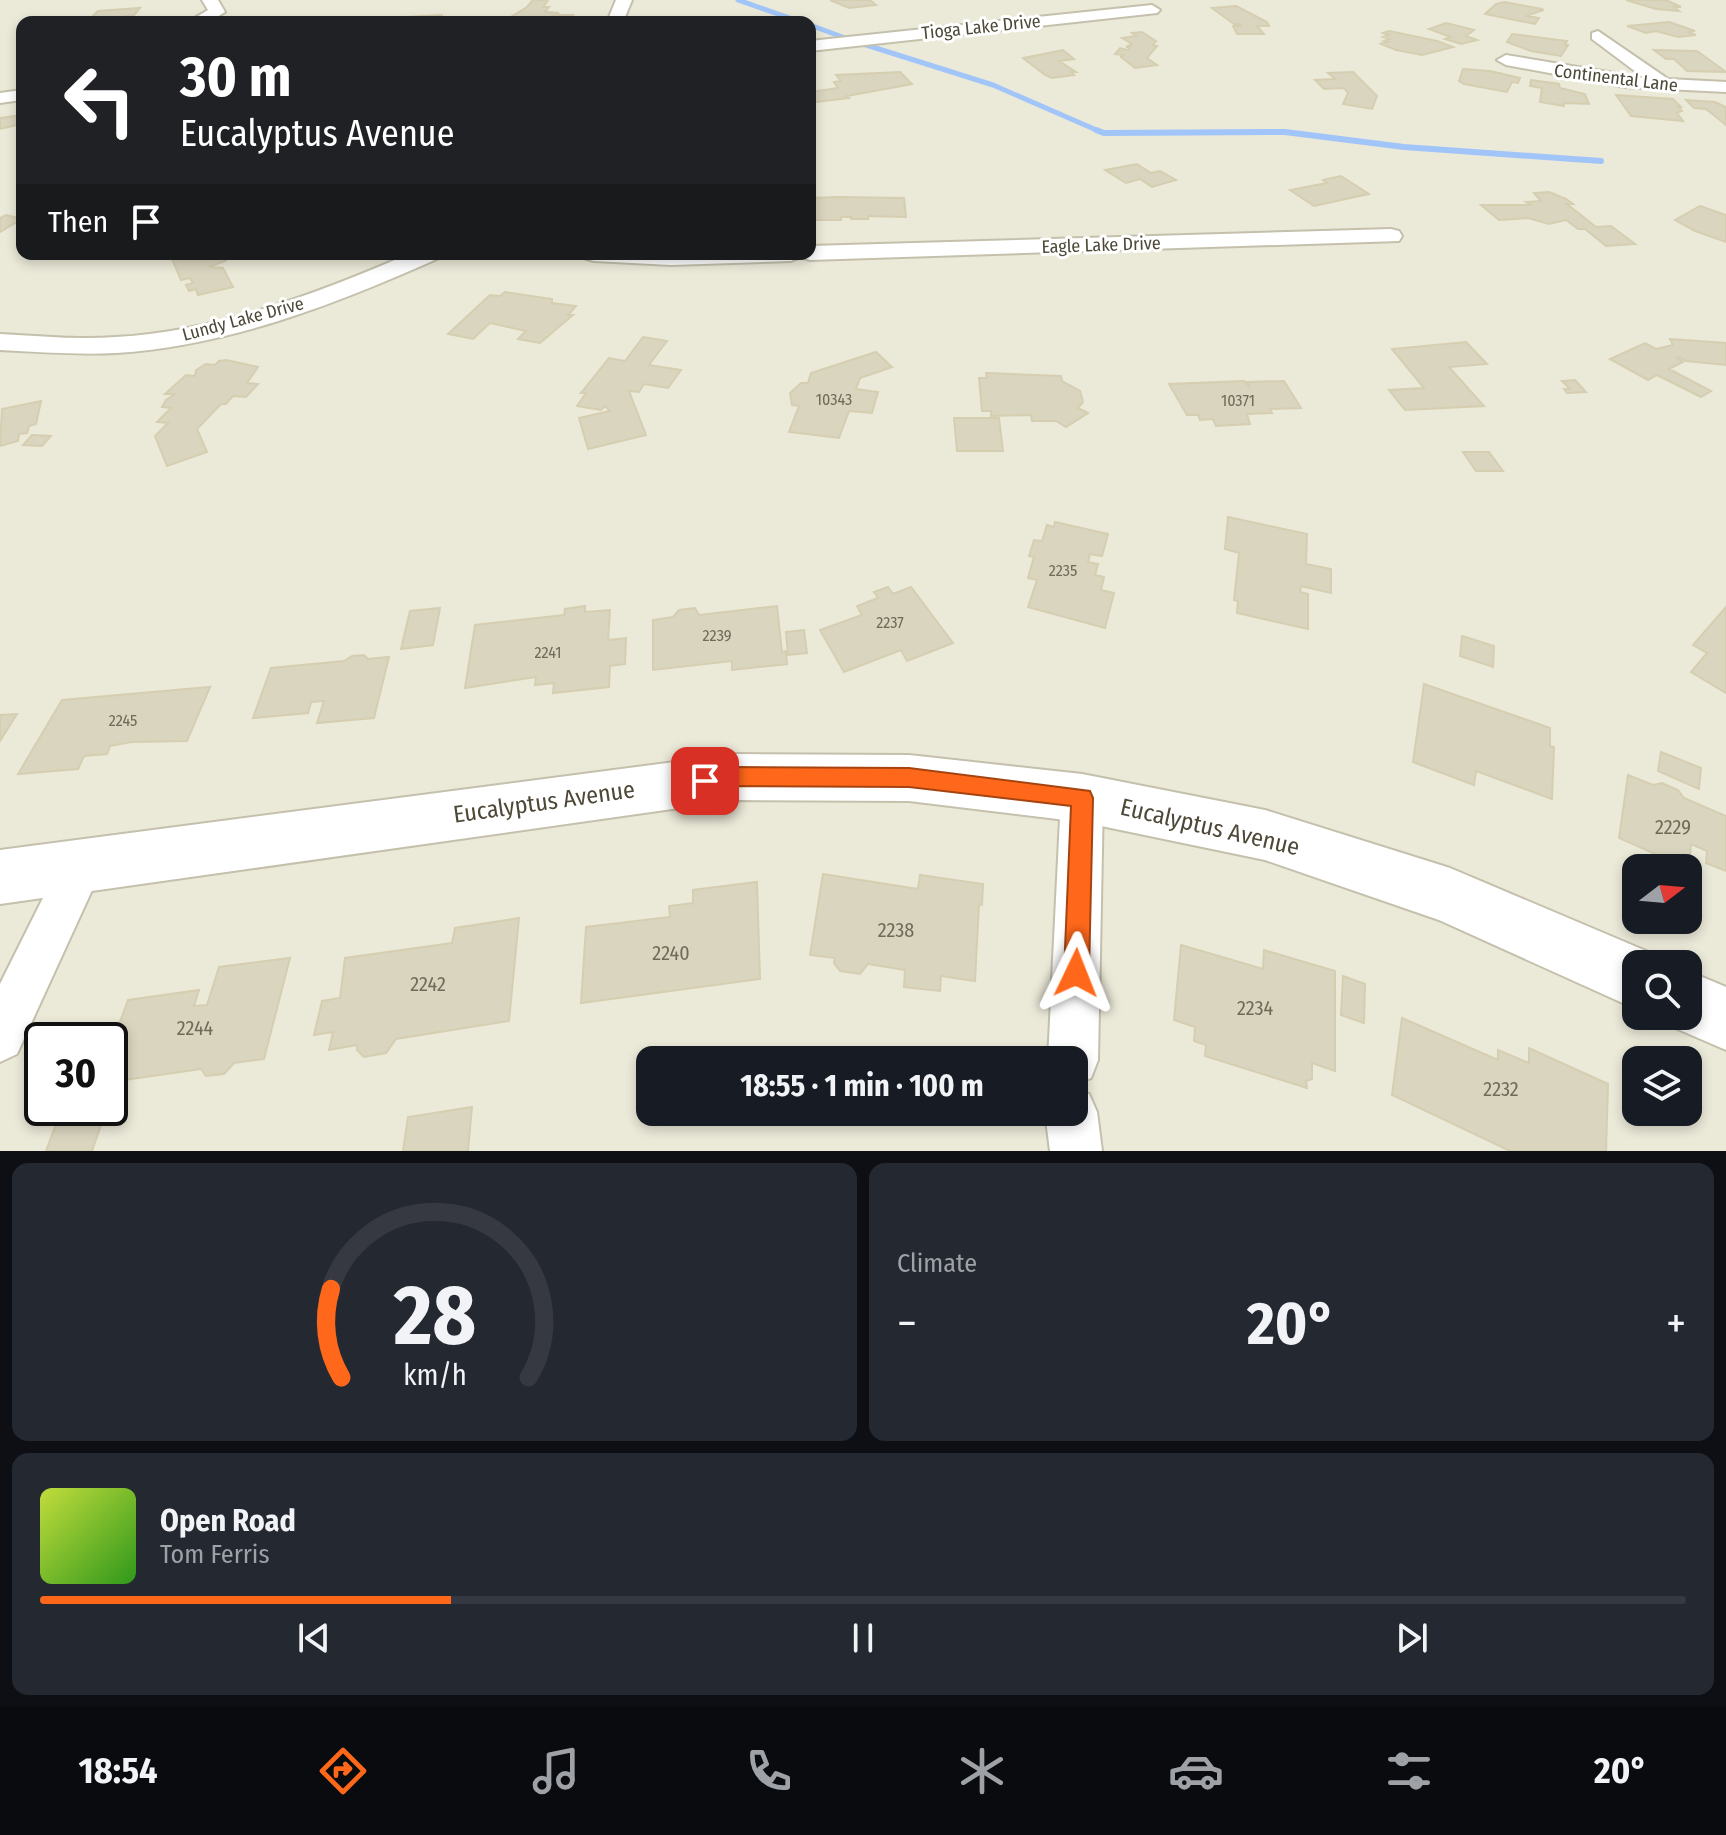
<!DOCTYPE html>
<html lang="en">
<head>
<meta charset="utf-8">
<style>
	:root { --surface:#171b24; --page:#242831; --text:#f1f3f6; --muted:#9ea1a6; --line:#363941; --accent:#ff681a }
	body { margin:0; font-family:"Fira Sans Condensed",sans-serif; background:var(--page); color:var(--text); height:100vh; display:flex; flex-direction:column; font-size:30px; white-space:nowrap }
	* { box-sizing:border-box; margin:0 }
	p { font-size:26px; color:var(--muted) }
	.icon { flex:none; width:44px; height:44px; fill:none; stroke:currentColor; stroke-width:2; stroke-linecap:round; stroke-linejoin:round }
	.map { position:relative; height:1151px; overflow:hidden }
	.drawer { display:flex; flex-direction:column; gap:12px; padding:12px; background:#0d0f14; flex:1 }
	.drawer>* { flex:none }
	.top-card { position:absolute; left:16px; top:16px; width:800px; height:244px; border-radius:16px; box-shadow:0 4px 12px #0003; background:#202124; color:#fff; overflow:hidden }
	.needle { width:52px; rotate:74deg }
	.controls { position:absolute; left:1622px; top:854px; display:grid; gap:16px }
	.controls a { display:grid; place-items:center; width:80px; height:80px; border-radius:16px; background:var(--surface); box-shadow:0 4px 12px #0003; font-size:40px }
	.speed { position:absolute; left:24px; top:1022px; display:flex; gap:16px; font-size:40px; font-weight:700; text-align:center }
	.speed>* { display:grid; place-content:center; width:104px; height:104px; border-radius:50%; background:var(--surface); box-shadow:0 4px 12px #0003; line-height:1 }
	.speed .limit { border:4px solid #111; border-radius:12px; background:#fff; color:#111 }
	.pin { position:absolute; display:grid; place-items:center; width:68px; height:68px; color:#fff; margin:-34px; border-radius:16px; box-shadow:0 4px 12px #0006 }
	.me { position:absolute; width:88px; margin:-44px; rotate:2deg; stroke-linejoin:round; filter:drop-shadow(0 0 6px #0008) }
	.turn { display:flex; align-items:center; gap:28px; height:168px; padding:0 32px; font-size:36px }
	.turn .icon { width:104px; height:104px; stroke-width:2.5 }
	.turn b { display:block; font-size:56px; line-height:68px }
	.then { display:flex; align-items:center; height:76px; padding:0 32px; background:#0003; gap:16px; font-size:30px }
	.big { font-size:60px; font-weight:700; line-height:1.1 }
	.drawer .card { flex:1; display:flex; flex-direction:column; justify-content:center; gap:12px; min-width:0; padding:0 28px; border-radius:16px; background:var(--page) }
	.drawer .dial { align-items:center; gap:0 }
	.dial svg { height:208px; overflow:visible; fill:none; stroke:var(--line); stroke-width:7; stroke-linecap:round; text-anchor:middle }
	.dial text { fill:var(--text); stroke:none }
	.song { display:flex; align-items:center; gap:24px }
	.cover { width:96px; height:96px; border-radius:12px; background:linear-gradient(135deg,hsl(70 70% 55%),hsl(110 70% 35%)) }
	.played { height:8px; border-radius:4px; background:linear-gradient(90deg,var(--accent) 25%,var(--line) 25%) }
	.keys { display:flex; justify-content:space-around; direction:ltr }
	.heat { display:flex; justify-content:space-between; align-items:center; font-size:44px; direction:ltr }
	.drawer .tiles { flex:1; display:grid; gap:12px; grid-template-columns:1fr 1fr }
	.card:last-child { grid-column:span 2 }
	.trip { position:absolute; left:636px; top:1046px; width:452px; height:80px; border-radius:16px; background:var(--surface); box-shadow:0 4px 12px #0003; font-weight:700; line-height:80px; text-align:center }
	.tab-bar { display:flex; height:128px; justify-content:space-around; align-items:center; background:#090b0e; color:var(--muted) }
	.tab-bar .icon { width:56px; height:56px }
	.tab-bar .current { color:var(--accent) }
	.tab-bar b { font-size:36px; color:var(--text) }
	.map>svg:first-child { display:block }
	.residential { fill:#ebe9d8; fill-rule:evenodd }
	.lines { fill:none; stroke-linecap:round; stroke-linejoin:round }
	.stream-far1 { stroke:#a2c5f9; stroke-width:5 }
	.stream { stroke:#a2c5f9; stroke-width:6 }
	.building { fill:#dad5bf; stroke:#d6ceb1; stroke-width:2 }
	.service-casing { stroke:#c4c0ac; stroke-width:4 }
	.minor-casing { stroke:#c4c0ac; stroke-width:4 }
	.tertiary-casing { stroke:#c4c0ac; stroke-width:4 }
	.service { fill:#fff; fill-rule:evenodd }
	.minor { fill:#fff; fill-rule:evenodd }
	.tertiary { fill:#fff; fill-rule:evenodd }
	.route { fill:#ff681a; stroke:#a64411; stroke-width:2 }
	.labels { text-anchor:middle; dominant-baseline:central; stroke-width:6; stroke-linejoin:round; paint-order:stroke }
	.number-label { font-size:16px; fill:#706b59 }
	.far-street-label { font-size:18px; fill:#4d4837; stroke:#fff }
	.near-number-label { font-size:20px; fill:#706b59 }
	.near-street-label { font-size:24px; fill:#4d4837; stroke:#fff }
</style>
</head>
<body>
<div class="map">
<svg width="1726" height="1151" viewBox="0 0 1726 1151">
	<rect width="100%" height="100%" fill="#f7f6eb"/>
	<!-- residential -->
	<path class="residential" d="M0,0H1726V1151H0ZM22,22H810V254H22ZM1636,868H1688V920H1636ZM1636,964H1688V1016H1636ZM42,1040H110V1108H42ZM650,1060H1074V1112H650ZM1636,1060H1688V1112H1636Z"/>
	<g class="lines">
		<!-- stream-far1 -->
		<path class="stream-far1" d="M738,0L801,22
			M810,25L845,38
			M863,44L993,85L1101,132"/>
		<!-- stream -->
		<path class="stream" d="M1096,130L1104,133L1285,132L1404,147L1601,161"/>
	</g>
	<!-- building -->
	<path class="building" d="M533,0H548L543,7H549L545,12L559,13L551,15H573L569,22H518L520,19L509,18L527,7Z
		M830,0H870L876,5L849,8Z
		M1626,0H1666L1681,7H1674L1679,11L1656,9Z
		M1504,2L1542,9L1543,10L1526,16L1539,18L1535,24L1485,14L1496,4Z
		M1236,6L1267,22L1269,26H1257L1264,34H1237L1233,26H1241L1240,24H1234L1212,8Z
		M140,8L134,15L112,18L109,22H87L98,11Z
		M442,15L443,20L402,22L406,17Z
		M1669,22L1695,31L1687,32L1696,35L1678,37L1656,31L1646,33L1627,26Z
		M1446,23L1474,30L1466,36L1477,40L1461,44L1445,39L1451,37L1429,29Z
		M1389,31L1437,41L1453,47L1422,55L1396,50L1381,44L1388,42L1384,41L1389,39L1383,37L1389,35L1383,33Z
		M1142,32L1156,41L1153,45L1157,46L1147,58L1157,65L1135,68L1121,57L1123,55L1115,54L1120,48L1128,50L1130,47H1126L1132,44L1122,38L1136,36L1132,33Z
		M1512,34L1567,41L1565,45H1568L1561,56L1531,51L1507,42Z
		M1063,50L1074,59L1059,61L1076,72H1071L1074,75L1052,78L1045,75L1023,58Z
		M1654,50L1697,51L1726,72L1687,71L1674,59H1666Z
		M1463,69L1490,71L1520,78L1518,83L1512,82L1507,92L1464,84L1459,81Z
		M900,72L912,84L847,96L849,98L816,102L810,100V92L838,88L834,82L841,81L836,75Z
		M1353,72L1377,96L1372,109L1343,104L1348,93L1344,88L1324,89L1315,80L1335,79L1328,73Z
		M1531,80L1559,84L1560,88L1585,94L1589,104L1564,103V106L1540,102L1542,88L1530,86Z
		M1616,95L1673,99L1681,107H1678L1682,111L1677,113L1683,121L1631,116Z
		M1686,100L1715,102L1726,107V125L1706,109L1694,108Z
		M22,115V129L21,124L0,129V118Z
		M1137,164L1151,173L1160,171L1176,180L1152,187L1140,179L1126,183L1105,170Z
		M1341,176L1369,194L1314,206L1290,190L1327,183L1323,180Z
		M1549,192L1566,199L1573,204H1567L1596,227L1611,226L1635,244L1606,246L1585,229H1578L1566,220L1549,224L1528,218L1499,220L1481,205H1531L1526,202L1541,201L1534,193Z
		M838,197L904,198L906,217L868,216V219H851V217H841V220H811L813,198Z
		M1700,206L1726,215V242L1695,231L1675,220Z
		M6,215L22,219L0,232V218Z
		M170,254H227L229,258L225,261L209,267L223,268L233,287L198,295L196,289L189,291L186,285L193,283L190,278L181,280Z
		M505,292L552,299V303L576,306L568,315H573L540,343L518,339L526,331L490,323L473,339L448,334L490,295L500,296Z
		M643,337L667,341L649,365L681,370L668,388L644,384L639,392L629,391L646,435L588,449L579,418L610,411L605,406L601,410L577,406L586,393H581L609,358L625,361Z
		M1670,339L1726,343V365L1686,361L1679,357L1677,358L1683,362L1669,369L1711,391L1701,397L1657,375L1648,380L1610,359L1645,343L1656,349L1673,345Z
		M1466,342L1487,364L1449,367L1484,406L1405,410L1389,390L1424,388L1392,349Z
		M876,352L892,367L860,378L856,389L878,392L872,413L849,411L839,438L789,432L799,406L792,405L790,393L801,383H808L811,373Z
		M226,360L258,367L247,383L258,384L246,397L233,396L226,404H221L197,429L207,452L167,466L155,436L168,423L157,422L171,408L162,407L166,400L175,394H165L186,375L195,376L196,370L206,364L215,365L219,361Z
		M986,373L1061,376L1062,381L1080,391L1083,402L1078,408L1088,413L1066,427L1056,421H1032L1031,415L991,416V411H982L979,378H987Z
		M1575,380L1586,392L1567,393L1564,389H1570L1562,381Z
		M1244,381L1250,387L1247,382L1284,381L1301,408L1270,409L1272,413L1247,414L1250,424L1216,426L1213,419L1200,420L1198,415H1187L1169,384Z
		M41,401L36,424L29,426L27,433L19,434L18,441L0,446L2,409Z
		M954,418H999L1003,451H957Z
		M32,435L51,436L42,446L23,445Z
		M1463,452H1489L1503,471H1476Z
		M1228,517L1307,534L1306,564L1331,569V593L1301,586L1300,592L1308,594V629L1237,613L1238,601L1234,600L1239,553L1225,549Z
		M1055,522L1108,534L1102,556L1090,554L1088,562L1098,564L1095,575L1104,577L1101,590L1114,593L1105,628L1028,607L1037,580L1028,578L1034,557L1029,556L1034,540L1042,541L1047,525L1054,527Z
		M888,587L893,594L911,587L953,643L907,661L901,650L844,672L820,630L862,615L857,606L878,598L874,592Z
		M585,606V612L610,610L608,640L626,638L625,664L610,666L609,687L553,693L554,683L535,685L536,677L465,688L475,625L564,615L565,609Z
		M777,606L782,652L786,651L787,664L732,670V661L653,670V620L673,617L679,610L695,608L699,615Z
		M1726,607V693L1691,672L1707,653L1693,645Z
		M440,608L433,645L401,649L410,611Z
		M804,630L807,653L788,655L786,632Z
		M1462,636L1494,646L1493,667L1460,656Z
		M364,655L368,659L389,657L374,718L317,723L324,701L311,702L308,713L253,718L271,668L344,661L352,656Z
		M1424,684L1550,728V746L1554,747L1552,799L1476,771L1474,785L1413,762Z
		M210,687L187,741L131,742L110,746L107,754L84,756L78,769L18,774L62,700Z
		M17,714L0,741V715Z
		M1661,752L1701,768L1699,789L1658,771Z
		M1628,775L1653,785L1662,783L1678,790L1684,798L1726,816V871L1706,863L1707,851L1691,844L1689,869L1619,838Z
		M823,874L918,889L920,875L983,884L982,905L979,904L975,981L941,976L940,991L904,987L905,970L868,964L860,974L840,971L834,963L835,958L810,955Z
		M757,882L760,979L581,1003L586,927L670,917L669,906L693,903V890Z
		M519,918L509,1021L396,1039L386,1053L364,1057L357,1050V1045L329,1050L333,1032L314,1035L322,1001L340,998L345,958L452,943L455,928Z
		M1181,945L1263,969L1264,950L1335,971V1071L1312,1063V1079L1306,1081L1307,1088L1205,1056L1206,1045L1194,1041L1195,1027L1174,1020Z
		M290,958L264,1059L234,1063L224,1074L206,1076L201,1069L110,1082V1049L128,1000L199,990L194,1006L207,1005L219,967Z
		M1343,976L1365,984L1364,1023L1341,1015Z
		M1402,1018L1498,1060V1050L1529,1063V1048L1608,1084L1606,1151H1510L1392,1095Z
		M472,1107L468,1151H403L408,1117Z
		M62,1108H107L92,1151H46Z"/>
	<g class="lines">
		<!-- service casing -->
		<g class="service-casing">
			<path id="service" d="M214,10L221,12L215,22H207Z"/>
		</g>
		<!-- minor casing -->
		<g class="minor-casing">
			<path id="minor" d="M202,0H218L225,12L209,22H188L208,10Z
				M616,0H632L623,22H607Z
				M1152,5L1160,10L1157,13L810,51V41Z
				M1598,31L1668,79L1726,82V92L1625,87L1506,65L1497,60L1506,55L1644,78L1592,39V33Z
				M22,90V100L0,103V93Z
				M1391,229L1399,231L1402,236L1399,241L810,260L801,257L791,261L671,265L594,261L586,259L582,254H810V246Z
				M409,254H441L437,259C336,304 228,346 116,353C78,355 39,352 0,350V334C39,336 78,340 116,337C218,331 316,294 409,254Z
				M1082,780L1097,785L1103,798L1098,1060L1091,1078L1074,1085V1060H1048L1061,798L1067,785Z
				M82,844L97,850L104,864L17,1054L0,1062V984L67,850Z
				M1074,1087L1089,1094L1097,1112L1102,1151H1050L1045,1112H1074Z"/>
		</g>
		<!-- tertiary casing -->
		<g class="tertiary-casing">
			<path id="tertiary" d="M736,754L909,755L1082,774L1265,810L1450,868L1658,956L1661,964H1636V1009L1439,920L1265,860L1082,822L909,801L736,800L0,904V850Z
				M1688,971L1726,987V1050L1666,1024L1663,1016H1688Z"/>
		</g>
		<!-- service -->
		<use href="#service" class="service"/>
		<!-- minor -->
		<use href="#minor" class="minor"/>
		<!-- tertiary -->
		<use href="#tertiary" class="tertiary"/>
	</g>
	<!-- route -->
	<path class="route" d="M736,767L909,768L1090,791L1093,798L1089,973L1085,982L1076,985L1067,982L1064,973L1071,806L909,787L736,786L705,791L697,788L694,781L697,774Z"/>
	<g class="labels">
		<!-- number labels -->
		<g class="number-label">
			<text x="834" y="399">10343</text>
			<text x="1238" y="400">10371</text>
			<text x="1063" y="570">2235</text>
			<text x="890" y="622">2237</text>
			<text x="717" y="635">2239</text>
			<text x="548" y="652">2241</text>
			<text x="123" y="720">2245</text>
		</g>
		<!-- far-street labels -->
		<g class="far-street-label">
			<text transform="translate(981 27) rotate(-6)">Tioga Lake Drive</text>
			<text transform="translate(1616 78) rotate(7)">Continental Lane</text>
			<text transform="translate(1101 245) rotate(-2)">Eagle Lake Drive</text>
			<text transform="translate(243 319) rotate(-15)">Lundy Lake Drive</text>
		</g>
		<!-- near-number labels -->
		<g class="near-number-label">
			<text x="1673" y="827">2229</text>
			<text x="896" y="930">2238</text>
			<text x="671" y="953">2240</text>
			<text x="428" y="984">2242</text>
			<text x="1255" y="1008">2234</text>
			<text x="195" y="1028">2244</text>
			<text x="1501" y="1089">2232</text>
		</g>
		<!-- near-street labels -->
		<g class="near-street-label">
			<text transform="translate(544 802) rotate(-8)">Eucalyptus Avenue</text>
			<text transform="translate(1210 827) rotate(13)">Eucalyptus Avenue</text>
		</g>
	</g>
</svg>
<div class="controls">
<a><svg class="needle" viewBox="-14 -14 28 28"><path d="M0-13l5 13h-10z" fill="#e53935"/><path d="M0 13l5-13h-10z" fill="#9ea1a6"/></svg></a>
<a><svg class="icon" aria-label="search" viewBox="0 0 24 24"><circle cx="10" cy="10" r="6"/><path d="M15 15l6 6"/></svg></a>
<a><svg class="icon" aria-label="layers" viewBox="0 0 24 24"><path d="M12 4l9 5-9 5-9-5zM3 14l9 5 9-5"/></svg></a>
</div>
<div class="speed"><div class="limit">30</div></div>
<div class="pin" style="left:705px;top:781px;background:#d93025"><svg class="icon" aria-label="arrive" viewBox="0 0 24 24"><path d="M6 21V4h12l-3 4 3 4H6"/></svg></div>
<svg class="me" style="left:1076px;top:973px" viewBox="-20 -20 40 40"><path d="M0-17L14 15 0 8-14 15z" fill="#ff681a" stroke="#fff" stroke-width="4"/></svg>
<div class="trip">18:55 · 1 min · 100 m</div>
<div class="top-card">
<div class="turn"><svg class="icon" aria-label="left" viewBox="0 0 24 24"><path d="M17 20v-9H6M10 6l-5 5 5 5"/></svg><div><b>30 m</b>Eucalyptus Avenue</div></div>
<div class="then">Then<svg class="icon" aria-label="arrive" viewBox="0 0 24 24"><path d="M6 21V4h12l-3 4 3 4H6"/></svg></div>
</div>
</div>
<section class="drawer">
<div class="tiles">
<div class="card dial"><svg viewBox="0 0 100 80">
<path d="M14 69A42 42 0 1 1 86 69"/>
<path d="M14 69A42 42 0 0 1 10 35" stroke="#ff681a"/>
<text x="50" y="56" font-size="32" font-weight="700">28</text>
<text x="50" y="72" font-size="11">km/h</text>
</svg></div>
<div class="card"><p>Climate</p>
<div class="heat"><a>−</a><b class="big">20°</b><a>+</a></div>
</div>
<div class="card">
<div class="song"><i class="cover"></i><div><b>Open Road</b><p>Tom Ferris</p></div></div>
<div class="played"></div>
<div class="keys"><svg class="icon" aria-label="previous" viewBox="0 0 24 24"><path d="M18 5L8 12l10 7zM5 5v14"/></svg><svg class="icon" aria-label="pause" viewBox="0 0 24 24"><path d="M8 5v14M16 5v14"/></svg><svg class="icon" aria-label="next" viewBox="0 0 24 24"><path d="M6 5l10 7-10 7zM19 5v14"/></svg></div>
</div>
</div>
</section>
<nav class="tab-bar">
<b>18:54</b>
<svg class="icon current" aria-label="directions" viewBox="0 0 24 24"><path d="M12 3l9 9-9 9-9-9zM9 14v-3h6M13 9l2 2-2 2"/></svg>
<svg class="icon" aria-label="music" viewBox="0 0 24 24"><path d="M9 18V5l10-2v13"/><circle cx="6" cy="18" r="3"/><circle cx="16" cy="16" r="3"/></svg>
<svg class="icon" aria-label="phone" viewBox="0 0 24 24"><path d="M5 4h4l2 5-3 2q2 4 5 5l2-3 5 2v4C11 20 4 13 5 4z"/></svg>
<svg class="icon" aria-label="climate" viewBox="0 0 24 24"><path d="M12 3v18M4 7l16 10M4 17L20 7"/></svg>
<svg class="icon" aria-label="car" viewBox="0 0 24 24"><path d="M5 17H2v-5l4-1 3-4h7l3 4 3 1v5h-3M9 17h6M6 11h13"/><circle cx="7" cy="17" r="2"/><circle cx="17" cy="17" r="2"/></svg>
<svg class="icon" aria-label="filters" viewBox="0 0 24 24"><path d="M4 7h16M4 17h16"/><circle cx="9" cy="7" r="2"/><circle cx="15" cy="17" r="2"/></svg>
<b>20°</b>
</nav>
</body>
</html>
